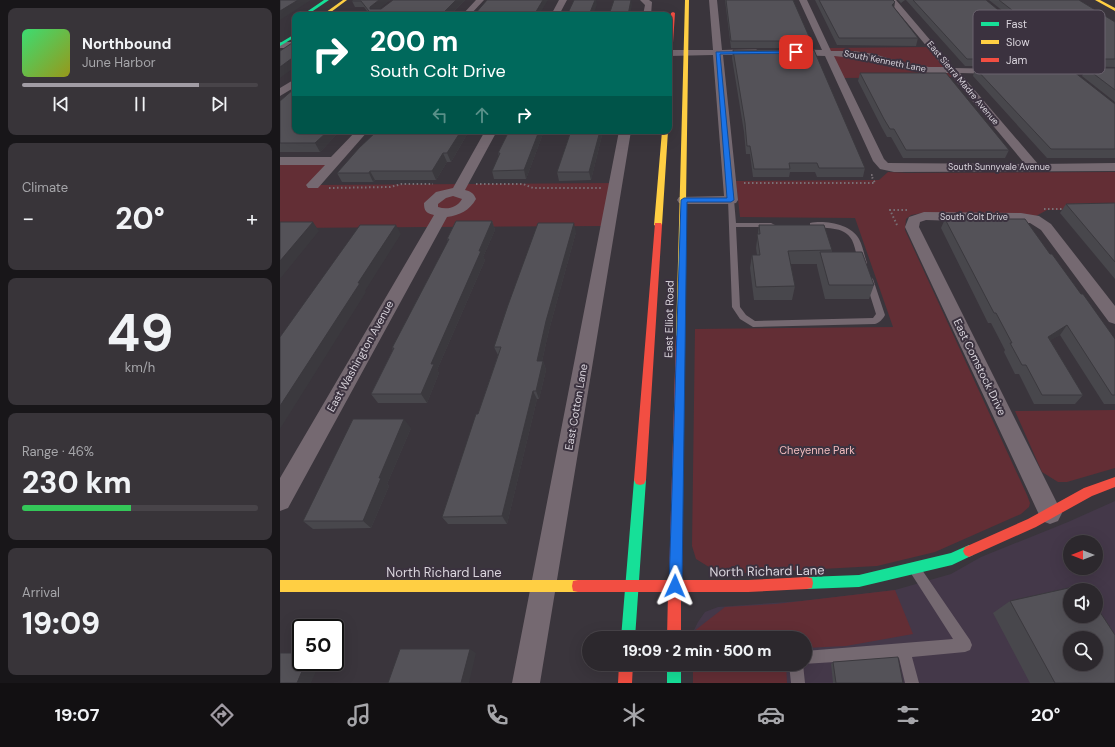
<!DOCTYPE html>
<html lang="en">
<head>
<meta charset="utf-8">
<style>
	:root { --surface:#2c282d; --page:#383439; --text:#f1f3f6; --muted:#a6a6aa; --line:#484449; --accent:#a19ca4 }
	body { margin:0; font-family:"DM Sans",sans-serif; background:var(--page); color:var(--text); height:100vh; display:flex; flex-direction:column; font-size:15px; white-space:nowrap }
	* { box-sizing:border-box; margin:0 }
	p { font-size:13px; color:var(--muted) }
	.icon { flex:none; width:22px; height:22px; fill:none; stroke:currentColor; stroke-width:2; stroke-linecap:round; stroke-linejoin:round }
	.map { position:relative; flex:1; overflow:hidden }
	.drawer { display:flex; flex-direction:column; gap:8px; padding:8px; background:#181619; width:280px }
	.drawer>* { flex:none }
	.guide { position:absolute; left:12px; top:12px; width:380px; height:122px; border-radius:8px; box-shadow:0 4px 16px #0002,0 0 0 1px var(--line); background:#00695c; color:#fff; overflow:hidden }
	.needle { width:26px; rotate:270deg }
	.buttons { position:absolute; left:783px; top:535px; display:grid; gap:8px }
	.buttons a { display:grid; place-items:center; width:40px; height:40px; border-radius:50%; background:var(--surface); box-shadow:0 4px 16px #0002,0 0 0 1px var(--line); font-size:20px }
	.speed { position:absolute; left:12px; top:619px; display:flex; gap:8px; font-size:20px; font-weight:700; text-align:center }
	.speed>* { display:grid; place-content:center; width:52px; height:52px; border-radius:50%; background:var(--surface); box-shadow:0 4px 16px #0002,0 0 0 1px var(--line); line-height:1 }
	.speed .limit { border:2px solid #111; border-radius:6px; background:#fff; color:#111 }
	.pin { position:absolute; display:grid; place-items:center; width:34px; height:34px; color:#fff; margin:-17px; border-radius:8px; box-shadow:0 2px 6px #0006 }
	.me { position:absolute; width:44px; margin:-22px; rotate:1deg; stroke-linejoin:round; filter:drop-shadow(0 0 3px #0008) }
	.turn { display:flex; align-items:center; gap:14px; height:84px; padding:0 12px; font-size:18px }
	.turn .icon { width:52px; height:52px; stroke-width:2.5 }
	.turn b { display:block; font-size:28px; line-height:34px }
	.lanes { display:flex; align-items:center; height:38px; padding:0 12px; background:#0003; justify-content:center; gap:20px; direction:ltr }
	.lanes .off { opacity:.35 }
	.big { font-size:30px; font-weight:800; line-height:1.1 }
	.drawer .card { flex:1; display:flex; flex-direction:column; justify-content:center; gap:6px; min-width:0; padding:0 14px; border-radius:8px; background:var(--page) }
	.drawer .dial { align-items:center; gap:0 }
	.dial b { font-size:52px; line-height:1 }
	.song { display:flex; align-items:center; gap:12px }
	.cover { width:48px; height:48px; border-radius:6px; background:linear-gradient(135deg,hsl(140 70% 55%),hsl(60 70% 35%)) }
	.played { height:4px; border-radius:2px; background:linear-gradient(90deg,var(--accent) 75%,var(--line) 75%) }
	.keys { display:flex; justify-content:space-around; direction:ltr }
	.heat { display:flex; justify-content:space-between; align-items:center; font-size:22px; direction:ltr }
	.charge { height:6px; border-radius:3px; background:linear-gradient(90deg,#34c759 46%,var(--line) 0) }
	.trip { position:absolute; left:302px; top:631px; width:230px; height:40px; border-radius:20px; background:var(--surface); box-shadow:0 4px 16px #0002,0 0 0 1px var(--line); font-weight:800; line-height:40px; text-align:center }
	.tabs { display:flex; height:64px; justify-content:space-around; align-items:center; background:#121012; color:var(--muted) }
	.tabs .icon { width:28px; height:28px }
	.tabs .current { color:var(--accent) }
	.tabs b { font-size:18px; color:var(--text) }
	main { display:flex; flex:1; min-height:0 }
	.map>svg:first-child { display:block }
	.built { fill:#443849; fill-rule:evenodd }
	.green { fill:#632e35 }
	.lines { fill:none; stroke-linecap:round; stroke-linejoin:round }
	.path { stroke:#787076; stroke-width:2; stroke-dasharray:1.5 2.5; stroke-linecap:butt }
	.lane { fill:#756971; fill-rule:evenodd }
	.street { fill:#756971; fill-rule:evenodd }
	.fast { fill:#16e098; fill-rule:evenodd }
	.slow { fill:#ffcf43; fill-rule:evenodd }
	.jam { fill:#f24e42; fill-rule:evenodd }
	.wall { fill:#48474c }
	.shaded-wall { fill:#3b393e }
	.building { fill:#545258; stroke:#3b393e; fill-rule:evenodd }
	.route { fill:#1a73e8; stroke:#114b97 }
	.labels { text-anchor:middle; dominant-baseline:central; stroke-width:4; stroke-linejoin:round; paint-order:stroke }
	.far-street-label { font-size:9px; fill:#d9d4dc; stroke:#3b323f }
	.street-label { font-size:11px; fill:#d9d4dc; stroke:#3b323f }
	.park-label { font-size:11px; fill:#f0bbbd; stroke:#3b323f }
	.near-street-label { font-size:13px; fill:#d9d4dc; stroke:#3b323f }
	.key { fill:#3b323f; stroke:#6a636e; stroke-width:1 }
	.key-label { font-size:11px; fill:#d9d4dc }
</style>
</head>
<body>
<main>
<section class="drawer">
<div class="card">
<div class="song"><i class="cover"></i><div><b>Northbound</b><p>June Harbor</p></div></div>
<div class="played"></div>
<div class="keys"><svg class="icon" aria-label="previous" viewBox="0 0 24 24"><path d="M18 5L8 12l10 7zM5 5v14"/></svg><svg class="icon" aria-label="pause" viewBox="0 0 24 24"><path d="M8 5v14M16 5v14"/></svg><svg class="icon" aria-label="next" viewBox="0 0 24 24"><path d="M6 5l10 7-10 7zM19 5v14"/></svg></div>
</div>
<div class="card"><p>Climate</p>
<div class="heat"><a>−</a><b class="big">20°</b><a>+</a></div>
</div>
<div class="card dial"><b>49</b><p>km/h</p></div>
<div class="card"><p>Range · 46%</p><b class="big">230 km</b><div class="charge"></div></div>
<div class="card"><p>Arrival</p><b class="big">19:09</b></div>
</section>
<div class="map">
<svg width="835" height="683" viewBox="0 0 835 683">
	<rect width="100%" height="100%" fill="#3a353c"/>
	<!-- built -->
	<path class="built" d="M835,501V683H413V664H525V638H413V632L418,622L425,612L438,607L522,601L615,590L671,574L701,557L788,522ZM790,542H816V568H790ZM790,590H816V616H790ZM790,638H816V664H790Z"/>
	<!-- green -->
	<path class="green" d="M650,47L675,77L562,78L548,48Z
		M0,161H55L33,185L336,183L329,226L0,228Z
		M608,172L627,173L835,172V210H767L756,216L725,213H642L631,215L626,219L625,230L747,495L750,503L749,507L741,514L655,552L597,566L449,574L429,567L416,559L412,546L415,329L613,327L575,218L460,217L456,181L599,180Z
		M835,410V468L787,482H778L762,472L735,411Z
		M615,590L633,634L566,646L525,648V638H413V632L445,607L496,604Z
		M413,664H506L507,683H413Z"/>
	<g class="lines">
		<!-- path -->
		<path class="path" d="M464,183H595L591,175H594
			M196,184H243L253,188H321
			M49,188L110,187L122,184H153
			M764,209H785
			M617,225L610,210H627"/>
		<!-- lane -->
		<path class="lane" d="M451,198L454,200L456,223H491L495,225L491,227H456L460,307L466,315L475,321L593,318L596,314L585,279L589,276L593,279L605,315C603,319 599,323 595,324L473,327L460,319L452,307L448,200Z
			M530,223C545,220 571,224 579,239C583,246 584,255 587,263L586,265H580C576,257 576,248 572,240C564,225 544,229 530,227Z
			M636,565L640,567L690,640L692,645L690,650L685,652L632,657L639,683H625L619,658L523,664L525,683H511L509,664H525V651L673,639L632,575L630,571L632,567Z"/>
		<!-- street -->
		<path class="street" d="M196,0H204L190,15H182Z
			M279,0H287L279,15H271Z
			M360,0H369L372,2L371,15H363L365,5Z
			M429,0H437L442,50L476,49L480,52L476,55H443L458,200L456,203L451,204H404L399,203L397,200L399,197L444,196L433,55L389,56V50H433Z
			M519,0H527L551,51H574L594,54L620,62L649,67H664L608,0H616L674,68L721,69L723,71L718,74L680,73L758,164L835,163V171L614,172L600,169L593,161L545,56L512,55L508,52L512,49L542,50ZM554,56L592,60L618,68L649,73H669L745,164L608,163L604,159Z
			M0,42H15V48H0Z
			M768,68H835V74L765,73L763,71Z
			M15,79V87L0,96V88Z
			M76,131H88L38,188H28L26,185L45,165H0V157H51Z
			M205,131H217L185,190C190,191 194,193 196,199C189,211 180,215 167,217L8,508L0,511V478L154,215C146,213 144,211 144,203L156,192L173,188ZM173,196L182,199C177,208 167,210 158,207V204L166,198Z
			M339,131H351L260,683H232Z
			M644,212L741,213L759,216L771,224L835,306V324L829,322L761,230L750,223L646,220L640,222L639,227L782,513L778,521L770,524L762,521L625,227L629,217Z"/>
		<!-- fast -->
		<path class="fast" d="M44,0H49L27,15H22Z
			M15,34V37L0,46V43Z
			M360,475L364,476L366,480L355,638H341L354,480L356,476Z
			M689,545L693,547L695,551L693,555L672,565L579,587L527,589L522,588L521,583L522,578L527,577L579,575L671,553Z
			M387,664H401V683H387Z"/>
		<!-- slow -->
		<path class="slow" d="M63,0H67L47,15H42Z
			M405,0H409L404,336L400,339L396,336Z
			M815,0H820L835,8V11Z
			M382,131H388L382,225L378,227L374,225Z
			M0,580H298L303,581L304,586L303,591L298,592H0Z"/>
		<!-- jam -->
		<path class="jam" d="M393,12L395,13L391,72L389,73V40L391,13Z
			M375,223H381L382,225L366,480L364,484L360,485L356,484L354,480Z
			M400,333L404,336L402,580H468L527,577L532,578L533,583L532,588L527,589L468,592H401V638H387L388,592H298L293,591L292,586L293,581L298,580H389L396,336Z
			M835,477V487L812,496L756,527L689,557L685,555L683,551L685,547L748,519L804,488Z
			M339,664H353L352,683H338Z"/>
	</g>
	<!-- wall -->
	<path class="wall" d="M110,0L98,9L185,0L170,15H90L84,7H75L72,1Z
		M445,0H513L531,41L530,48H451Z
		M535,0H613L614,8L638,38L636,46L557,45Z
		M618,0H625L621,3Z
		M626,0H706L778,59L775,66H685Z
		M709,0H799L835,22V67L792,66Z
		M453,50L585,168L583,177H537L535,172H510L509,177H473L470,154H466L464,132L452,58Z
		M695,68L835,104V158H767L693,76Z
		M806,68H835V102L802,76Z
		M580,73L729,150L725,158H623L611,137H607L602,128L578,81Z
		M0,101L60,131L40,152H0Z
		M97,131H189L171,162H167L156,180H95L93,182H62L57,173Z
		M264,131L246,179H214L212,171L219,156L218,153Z
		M291,131H323L311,180L279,181L277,172Z
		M835,203V279L780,213L786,204Z
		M665,219L770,254L835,339V404H824L780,335L770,340L803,395L795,404H754L739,374H735L724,352L725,350L711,323H708L661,228Z
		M212,221L215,230L203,257L205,260L157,370L159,373L147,403H98L91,394L113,350L112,348L168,241L167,239Z
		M479,225L552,250V252L594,285L589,299H545L537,266V264H510L515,286L512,300H474L470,268L472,255H477L476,248Z
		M296,232L269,330L262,361H263L266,370L259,399H257L227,524H168L162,517L198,414L218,355L214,347Z
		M131,428L107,484L109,486L91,528L33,529L23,521Z
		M730,601L835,683H750L713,613Z
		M553,662L623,683H553L551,664Z"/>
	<!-- shaded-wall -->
	<path class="shaded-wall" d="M18,0H31L0,20V11Z
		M99,0H110L93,14L90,9V7Z
		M176,0H185L170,15H161Z
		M263,0H268L259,15H254Z
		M313,0H316L317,5L313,15H309Z
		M351,0L352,5L350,15H348Z
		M615,2L614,9L612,5Z
		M15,56V67L0,78V67Z
		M48,131H60L40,152L35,143Z
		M181,131H189L171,162L167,153Z
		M259,131H264L246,179L244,170Z
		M320,131H323L311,180L309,172Z
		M163,153L167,162L156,180L152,171Z
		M90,171L95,180L93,182L89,173Z
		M212,221L215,230L203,257L205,260L157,370L159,373L147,403L141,394L151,364Z
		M33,222L39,231L0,279V261Z
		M294,223L296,232L269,330L260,370L257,361L266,321Z
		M116,225L121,234L85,291L86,292L0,429V406L78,283Z
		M787,325L780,335L761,346L768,337Z
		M263,361L266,370L259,399L256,391Z
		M253,391L257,399L227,524L222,516Z
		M124,419L131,428L107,484L109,486L91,528L83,521L99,478Z
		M190,649L196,653L189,683H181Z
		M26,662H40L31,683H17Z"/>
	<!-- building -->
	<path class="building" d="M0,0H18L0,11Z
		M73,0H99L90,7V9H101L113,0H176L161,15H92L81,1H72Z
		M207,0H263L254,15H194Z
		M294,0H315L309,15H287Z
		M334,0H351L348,15H329Z
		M446,0H513L531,41H451Z
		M539,0H613L615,2L612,5L638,38H559Z
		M633,0H706L778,59H687Z
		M719,0H799L835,22V59H795Z
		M15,41V56L0,67V51Z
		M453,50H534L585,168H539L537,163H509L510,169H474L470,146H467L465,123Z
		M695,68H789L835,104V149H771Z
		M806,68H835V90Z
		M580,73H666L729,150H626L614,129H610L604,119Z
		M15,88V131H48L35,143H0V101Z
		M97,131H181L167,153H163L152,171H90L89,173H57L79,148Z
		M229,131H259L244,170L212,171L220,153H218Z
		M291,131H320L309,172H277Z
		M835,203V262L786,204Z
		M665,219H745L770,254H772L801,294H803L835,339V395H832L787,325L768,337L803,395H762L746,365H742L730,343H732L716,313H714Z
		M176,221H212L199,251H201L151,364H154L141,394H91L114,348H112L169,239H167Z
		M0,222H33L0,261Z
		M258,223H294L266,321L257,361H263L256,391H253L222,516L162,517L196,414H198L221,347H214L228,305Z
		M80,225H116L78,283H80L0,406V337Z
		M479,225H544L552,250L508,251L515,286L476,287L472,255H480L477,234H480Z
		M540,252H582L594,285H549Z
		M73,419H124L99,478H101L83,521H23Z
		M802,585L806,590H790V616H816V606L835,635V683H775L730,601ZM790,638H816V664H790Z
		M120,649H190L181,683H108Z
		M0,653H21V662H26L17,683H0Z
		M618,657L623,683H556L553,662Z"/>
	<!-- route -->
	<path class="route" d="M516,51L518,53L440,54L454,200L451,202H407L402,586L400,591L395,592L391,591L389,586L401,200L404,198H447L436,52Z"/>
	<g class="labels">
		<!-- far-street labels -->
		<g class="far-street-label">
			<text transform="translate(605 61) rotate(11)">South Kenneth Lane</text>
			<text transform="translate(683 83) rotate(50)">East Sierra Madre Avenue</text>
			<text x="719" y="167">South Sunnyvale Avenue</text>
			<text x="694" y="217">South Colt Drive</text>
		</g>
		<!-- street labels -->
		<g class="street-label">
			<text transform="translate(389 319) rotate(-89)">East Elliot Road</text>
			<text transform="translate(80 356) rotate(-61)">East Washington Avenue</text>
			<text transform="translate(700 367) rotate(64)">East Comstock Drive</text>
			<text transform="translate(296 407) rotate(-80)">East Cotton Lane</text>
		</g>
		<!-- park labels -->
		<g class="park-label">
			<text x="537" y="450">Cheyenne Park</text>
		</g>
		<!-- near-street labels -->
		<g class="near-street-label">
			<text transform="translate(487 571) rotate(-1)">North Richard Lane</text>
			<text x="164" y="572">North Richard Lane</text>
		</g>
	</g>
	<!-- legend -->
	<rect x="693" y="10" width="132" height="64" rx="6" class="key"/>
	<rect x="701" y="22" width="18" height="4" fill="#16e098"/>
	<rect x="701" y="40" width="18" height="4" fill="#ffcf43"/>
	<rect x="701" y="58" width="18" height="4" fill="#f24e42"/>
	<g class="key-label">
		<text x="726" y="28">Fast</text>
		<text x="726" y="46">Slow</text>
		<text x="726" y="64">Jam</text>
	</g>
</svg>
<div class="buttons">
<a><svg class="needle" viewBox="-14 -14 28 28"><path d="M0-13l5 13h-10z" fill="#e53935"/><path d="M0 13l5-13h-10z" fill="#a6a6aa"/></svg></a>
<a><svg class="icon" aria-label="sound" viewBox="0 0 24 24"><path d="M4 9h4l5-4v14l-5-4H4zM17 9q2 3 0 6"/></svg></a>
<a><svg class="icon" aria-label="search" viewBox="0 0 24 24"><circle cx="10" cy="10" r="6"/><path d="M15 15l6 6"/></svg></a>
</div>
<div class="speed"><div class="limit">50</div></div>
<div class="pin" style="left:516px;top:52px;background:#d93025"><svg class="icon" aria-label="arrive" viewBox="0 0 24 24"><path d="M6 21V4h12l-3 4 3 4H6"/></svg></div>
<svg class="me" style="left:395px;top:586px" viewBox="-20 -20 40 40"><path d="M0-17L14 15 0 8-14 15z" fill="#1a73e8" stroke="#fff" stroke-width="4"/></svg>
<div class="trip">19:09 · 2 min · 500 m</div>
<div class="guide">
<div class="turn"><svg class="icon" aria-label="right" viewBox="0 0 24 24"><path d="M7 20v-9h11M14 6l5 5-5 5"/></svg><div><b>200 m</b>South Colt Drive</div></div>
<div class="lanes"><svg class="icon off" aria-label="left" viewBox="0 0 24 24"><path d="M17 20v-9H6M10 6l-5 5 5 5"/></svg><svg class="icon off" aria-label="ahead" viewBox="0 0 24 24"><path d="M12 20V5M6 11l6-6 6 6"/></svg><svg class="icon" aria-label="right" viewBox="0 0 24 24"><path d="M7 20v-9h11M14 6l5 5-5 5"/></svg></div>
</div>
</div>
</main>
<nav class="tabs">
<b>19:07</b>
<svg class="icon current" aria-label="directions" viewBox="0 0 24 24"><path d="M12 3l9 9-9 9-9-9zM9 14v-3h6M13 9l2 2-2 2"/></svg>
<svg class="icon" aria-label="music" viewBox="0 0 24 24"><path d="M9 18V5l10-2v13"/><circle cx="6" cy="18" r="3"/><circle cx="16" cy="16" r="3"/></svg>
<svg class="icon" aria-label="phone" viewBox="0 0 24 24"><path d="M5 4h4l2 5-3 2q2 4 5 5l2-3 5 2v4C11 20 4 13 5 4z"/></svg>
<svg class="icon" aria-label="climate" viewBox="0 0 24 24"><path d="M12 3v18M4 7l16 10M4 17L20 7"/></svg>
<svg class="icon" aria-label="car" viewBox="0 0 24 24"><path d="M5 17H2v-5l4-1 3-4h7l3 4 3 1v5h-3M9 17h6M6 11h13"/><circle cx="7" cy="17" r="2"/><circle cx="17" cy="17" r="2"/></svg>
<svg class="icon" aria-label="filters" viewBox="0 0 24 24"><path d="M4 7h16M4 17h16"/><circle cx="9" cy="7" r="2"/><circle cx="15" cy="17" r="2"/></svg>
<b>20°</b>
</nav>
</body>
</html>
